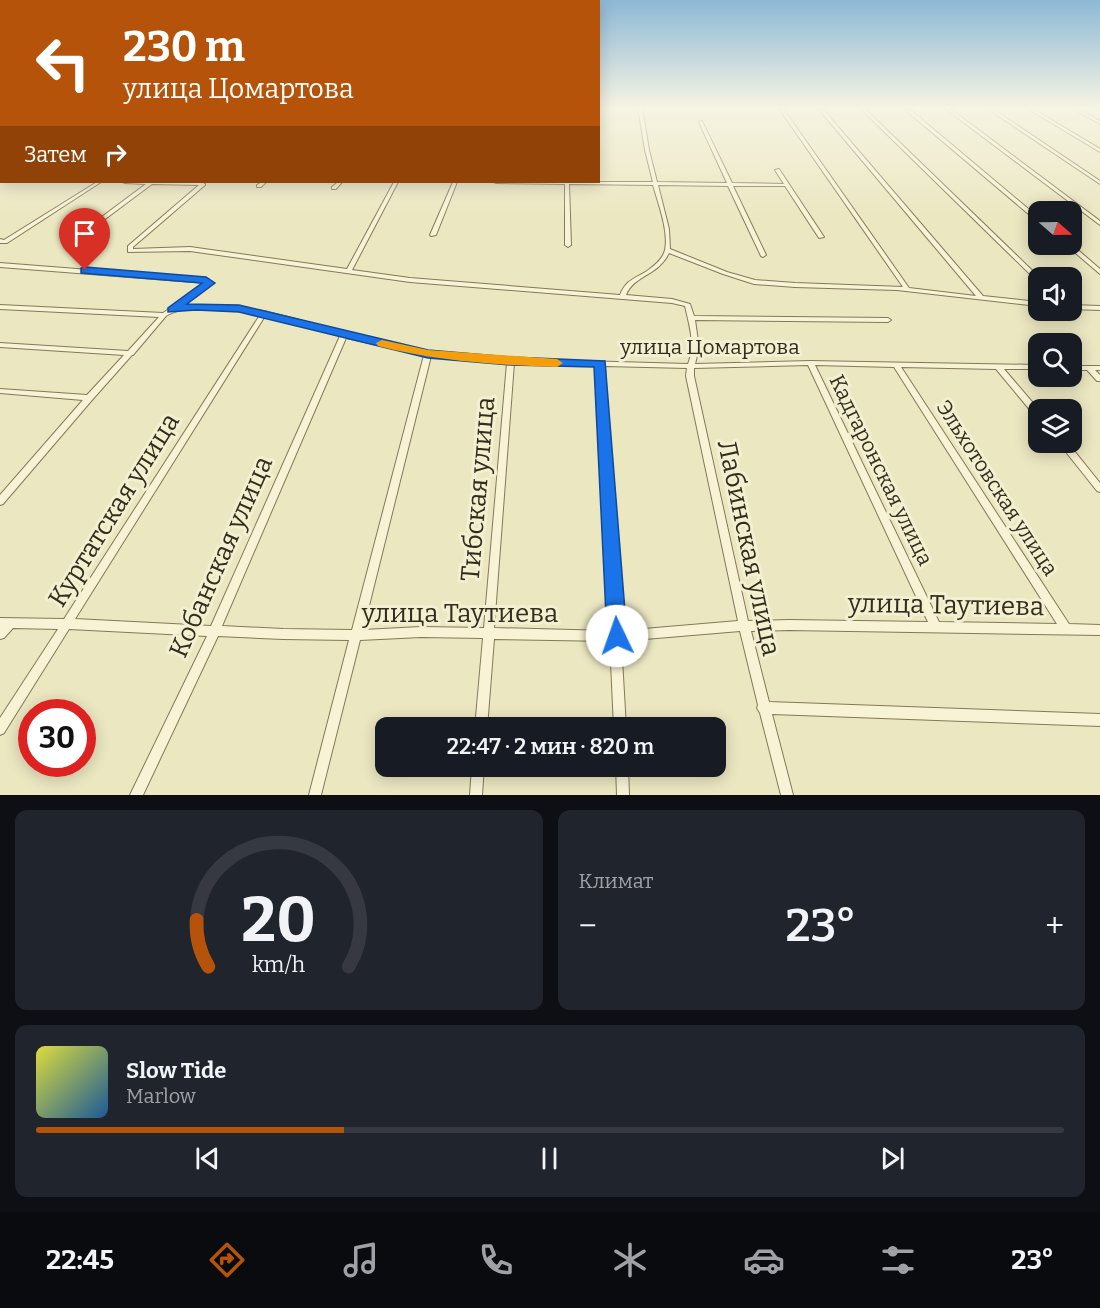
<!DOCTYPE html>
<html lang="ru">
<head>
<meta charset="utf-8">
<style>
	:root { --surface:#171b24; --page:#20242c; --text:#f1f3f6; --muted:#9ea1a6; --line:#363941; --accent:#b45309 }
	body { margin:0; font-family:Bitter,serif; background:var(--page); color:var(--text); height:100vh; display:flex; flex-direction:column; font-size:22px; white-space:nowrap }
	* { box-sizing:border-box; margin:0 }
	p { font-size:20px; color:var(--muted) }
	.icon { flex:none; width:33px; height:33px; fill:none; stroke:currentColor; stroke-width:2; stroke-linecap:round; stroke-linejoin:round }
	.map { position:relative; height:795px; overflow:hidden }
	.panel { display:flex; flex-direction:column; gap:15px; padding:15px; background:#0d0f14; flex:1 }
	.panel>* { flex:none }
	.top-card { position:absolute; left:0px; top:0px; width:600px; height:183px; box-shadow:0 3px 15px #0003; background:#b45309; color:#fff; overflow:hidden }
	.needle { width:39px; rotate:110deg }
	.buttons { position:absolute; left:1028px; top:201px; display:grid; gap:12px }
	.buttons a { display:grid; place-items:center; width:54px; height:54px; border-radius:12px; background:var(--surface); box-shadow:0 3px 15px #0003; font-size:30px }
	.speed { position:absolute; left:18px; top:699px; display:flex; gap:12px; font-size:30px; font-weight:700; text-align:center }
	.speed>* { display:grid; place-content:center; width:78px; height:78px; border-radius:50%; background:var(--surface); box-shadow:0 3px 15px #0003; line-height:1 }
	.speed .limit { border:9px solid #d22; background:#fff; color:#111 }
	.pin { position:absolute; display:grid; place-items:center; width:51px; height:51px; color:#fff; margin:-62px -26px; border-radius:50% 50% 50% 0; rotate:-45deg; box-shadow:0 0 6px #0007 }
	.pin .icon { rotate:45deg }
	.me { position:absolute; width:66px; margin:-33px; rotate:357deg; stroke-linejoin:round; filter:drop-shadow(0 0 4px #0008) }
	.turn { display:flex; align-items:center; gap:21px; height:126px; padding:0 24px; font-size:27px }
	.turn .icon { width:78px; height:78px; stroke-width:2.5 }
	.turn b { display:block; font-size:42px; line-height:51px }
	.then { display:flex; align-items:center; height:57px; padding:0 24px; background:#0003; gap:12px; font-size:22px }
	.big { font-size:45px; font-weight:600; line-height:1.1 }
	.panel .card { flex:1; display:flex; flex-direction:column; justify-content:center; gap:9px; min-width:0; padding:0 21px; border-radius:12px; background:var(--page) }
	.panel .dial { align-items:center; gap:0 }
	.dial svg { height:156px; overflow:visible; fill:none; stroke:var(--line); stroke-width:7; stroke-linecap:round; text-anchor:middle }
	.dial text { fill:var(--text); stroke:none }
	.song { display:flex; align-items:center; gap:18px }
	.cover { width:72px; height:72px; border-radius:9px; background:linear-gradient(135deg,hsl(60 70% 55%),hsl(210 70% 35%)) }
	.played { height:6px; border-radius:3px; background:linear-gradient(90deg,var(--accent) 30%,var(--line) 30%) }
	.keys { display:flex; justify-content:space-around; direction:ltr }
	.heat { display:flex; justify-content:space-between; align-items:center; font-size:33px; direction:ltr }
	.panel .tiles { flex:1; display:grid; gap:15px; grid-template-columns:1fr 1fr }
	.card:last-child { grid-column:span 2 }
	.trip { position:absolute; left:375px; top:717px; width:351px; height:60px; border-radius:12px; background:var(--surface); box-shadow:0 3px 15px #0003; font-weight:600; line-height:60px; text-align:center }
	.menu { display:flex; height:96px; justify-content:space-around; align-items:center; background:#090b0e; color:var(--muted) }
	.menu .icon { width:42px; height:42px }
	.menu .active { color:var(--accent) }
	.menu b { font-size:27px; color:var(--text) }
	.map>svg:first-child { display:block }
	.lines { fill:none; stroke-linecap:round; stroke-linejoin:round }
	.minor-casing { stroke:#84785a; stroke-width:2 }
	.minor { fill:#f7f3d4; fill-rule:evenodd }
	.route { fill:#1a73e8; stroke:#114b97; stroke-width:1.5 }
	.slow { fill:#f59e0b }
	.labels { text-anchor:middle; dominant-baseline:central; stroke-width:6; stroke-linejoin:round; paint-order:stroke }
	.street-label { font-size:21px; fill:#342d1d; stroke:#f3f0d1 }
	.near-street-label { font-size:26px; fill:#342d1d; stroke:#f3f0d1 }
</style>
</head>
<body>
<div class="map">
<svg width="1100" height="795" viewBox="0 0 1100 795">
	<rect width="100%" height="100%" fill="#ebe7c1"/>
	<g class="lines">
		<!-- minor casing -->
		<g class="minor-casing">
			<path id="minor" d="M638,107H642L649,150L657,182L727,183L699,122L702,121L732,183L784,184L775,170L779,169L824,237L819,238L785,186H733L766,255L763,257L761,256L728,186L658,185L669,229L670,249L727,272L755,280L795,283L903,287L778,107H782L909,288L976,296L817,107H821L983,296L1038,302V306L897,290L795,287L754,284L723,274L669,253C658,276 634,275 626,295L672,299L690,304L694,316L888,318L891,320L888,322L695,320L699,348L695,364L810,361L1038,365V369H1004L1039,410L1038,417L1035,416L996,369L901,367L1069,624L1100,625V635L789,630L751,631L769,702L1100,714V726L772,714L793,795H781L760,713L757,708L758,705L740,631L621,641L626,728H614L610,641L494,639L487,728H475L483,638L421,637L360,640L321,795H309L349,640L283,639L218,636L143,795H130L207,636L69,629L4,733L0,735V718L58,629L13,628L4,638L0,639V618L64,619L260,315C237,310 186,303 166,316L133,355H132L92,400L3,504L0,505V495L83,400L0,393V389L87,395L124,355L0,347V343L128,351L159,317L0,309V305L163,313L206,283L0,267V263L206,279L213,283L179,307L196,305L239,307L264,311L296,319L346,333L428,352L511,359L688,364C696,344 689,325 685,306L672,303L410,282L190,251L128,252V246L199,185L152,184L73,243L68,242L146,184L125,183L123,182L203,183L205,184V185L133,247V249L190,247L347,269L394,182H398L352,270L410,278L620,295C626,280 634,279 647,271C654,266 663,259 665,250C669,231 658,203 653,185L569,184L571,245L568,247L565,245V184L496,183L494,182H653L645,150ZM265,316L293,322L340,336L211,626L75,619ZM346,338L424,355L352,630L283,629L222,626ZM431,356L507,363L484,628L421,627L363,630ZM514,363L598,366L610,631L494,628ZM808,365L928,622L789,620L748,621L694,376V368ZM815,365L894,367L1057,624L939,622ZM605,366L687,368L686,376L738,621L620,631Z
				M859,107H863L1040,278H1038V281L1036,280Z
				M902,107H907L1038,217V222Z
				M943,107H948L1100,221V225Z
				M985,107H990L1100,181V184Z
				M1025,107H1030L1100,149V152Z
				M1070,107H1075L1100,121V124Z
				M0,120H2V122H0Z
				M97,182H101L7,243H0V239L4,240Z
				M262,182H266L261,187H257V185Z
				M338,182H342L336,189H332V187Z
				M453,182H457L436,235L431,236L430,235Z
				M1065,244H1071L1100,269V274Z
				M1071,305L1100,306V310L1071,309Z
				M1071,366H1100V370H1095L1100,375V381H1097L1087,370H1071Z
				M1058,442H1067L1100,483V492L1097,491Z
				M472,766H484L482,795H470Z
				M616,766H628L629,795H617Z"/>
		</g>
		<!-- minor -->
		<use href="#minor" class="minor"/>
	</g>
	<!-- sky -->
	<linearGradient id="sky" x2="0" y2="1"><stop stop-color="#8db8d6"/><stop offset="0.49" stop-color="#f6f4e3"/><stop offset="1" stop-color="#f6f4e3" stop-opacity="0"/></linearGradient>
	<rect width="1100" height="219" fill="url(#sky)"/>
	<!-- route -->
	<path class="route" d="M85,267L206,277L215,283L187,304L239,305L428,350L511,357L605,361L627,636L624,643L617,646L610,643L607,636L594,367L511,365L428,358L239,312L196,310L168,312V308L202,283L81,273V268Z"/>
	<!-- slow -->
	<path class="slow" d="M382,340L428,350L557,359L563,363L557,367C496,365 437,361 378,346L376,343Z"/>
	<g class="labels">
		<!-- street labels -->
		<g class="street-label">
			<text x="710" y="347">улица Цомартова</text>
			<text transform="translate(881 470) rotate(64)">Кадгаронская улица</text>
			<text transform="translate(997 488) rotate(57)">Эльхотовская улица</text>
		</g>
		<!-- near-street labels -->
		<g class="near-street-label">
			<text transform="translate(478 489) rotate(-85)">Тибская улица</text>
			<text transform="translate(114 510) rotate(-58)">Куртатская улица</text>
			<text transform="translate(749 548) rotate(78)">Лабинская улица</text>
			<text transform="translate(221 557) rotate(-66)">Кобанская улица</text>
			<text transform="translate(946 605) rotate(1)">улица Таутиева</text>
			<text x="460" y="613">улица Таутиева</text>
		</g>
	</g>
</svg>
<div class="buttons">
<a><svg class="needle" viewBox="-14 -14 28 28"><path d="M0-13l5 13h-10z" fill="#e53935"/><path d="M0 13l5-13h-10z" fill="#9ea1a6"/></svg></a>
<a><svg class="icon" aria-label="sound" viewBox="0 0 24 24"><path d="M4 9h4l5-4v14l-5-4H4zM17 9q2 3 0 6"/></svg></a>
<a><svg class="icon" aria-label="search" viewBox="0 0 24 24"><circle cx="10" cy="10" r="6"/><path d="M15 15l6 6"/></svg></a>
<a><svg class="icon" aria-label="layers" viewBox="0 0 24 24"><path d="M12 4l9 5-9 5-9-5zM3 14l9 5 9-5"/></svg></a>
</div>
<div class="speed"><div class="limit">30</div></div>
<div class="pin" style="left:85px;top:270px;background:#d93025"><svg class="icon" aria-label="arrive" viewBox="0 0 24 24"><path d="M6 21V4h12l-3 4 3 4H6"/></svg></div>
<svg class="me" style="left:617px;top:636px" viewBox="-20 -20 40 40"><circle r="19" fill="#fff"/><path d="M0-13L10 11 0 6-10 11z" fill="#1a73e8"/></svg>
<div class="trip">22:47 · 2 мин · 820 m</div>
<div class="top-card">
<div class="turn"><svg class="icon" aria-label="left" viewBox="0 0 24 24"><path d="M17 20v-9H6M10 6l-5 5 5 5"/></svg><div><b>230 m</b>улица Цомартова</div></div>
<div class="then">Затем<svg class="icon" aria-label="right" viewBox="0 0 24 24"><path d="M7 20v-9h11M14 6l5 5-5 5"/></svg></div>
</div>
</div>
<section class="panel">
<div class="tiles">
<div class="card dial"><svg viewBox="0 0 100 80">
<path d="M14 69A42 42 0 1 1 86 69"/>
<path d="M14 69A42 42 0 0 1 8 45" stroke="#b45309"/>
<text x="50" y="56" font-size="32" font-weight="700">20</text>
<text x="50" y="72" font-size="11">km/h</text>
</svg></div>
<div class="card"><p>Климат</p>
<div class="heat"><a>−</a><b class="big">23°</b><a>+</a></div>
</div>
<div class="card">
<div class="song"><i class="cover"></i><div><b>Slow Tide</b><p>Marlow</p></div></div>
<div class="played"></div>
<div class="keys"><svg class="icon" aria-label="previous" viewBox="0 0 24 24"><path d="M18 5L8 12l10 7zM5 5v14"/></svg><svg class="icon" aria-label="pause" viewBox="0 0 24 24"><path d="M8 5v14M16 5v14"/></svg><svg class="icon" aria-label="next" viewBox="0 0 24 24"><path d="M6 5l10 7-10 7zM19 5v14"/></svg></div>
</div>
</div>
</section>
<nav class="menu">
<b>22:45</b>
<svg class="icon active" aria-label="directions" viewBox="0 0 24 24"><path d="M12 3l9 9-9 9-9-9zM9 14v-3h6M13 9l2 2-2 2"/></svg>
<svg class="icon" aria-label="music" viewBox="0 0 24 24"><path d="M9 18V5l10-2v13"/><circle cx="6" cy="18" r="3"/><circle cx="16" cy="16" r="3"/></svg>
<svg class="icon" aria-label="phone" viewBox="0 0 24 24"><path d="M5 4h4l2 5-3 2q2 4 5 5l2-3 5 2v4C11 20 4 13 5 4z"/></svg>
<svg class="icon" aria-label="climate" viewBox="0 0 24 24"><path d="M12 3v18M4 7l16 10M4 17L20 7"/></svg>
<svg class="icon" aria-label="car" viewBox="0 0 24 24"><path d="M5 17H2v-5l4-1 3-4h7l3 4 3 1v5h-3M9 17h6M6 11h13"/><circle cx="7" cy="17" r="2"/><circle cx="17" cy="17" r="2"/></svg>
<svg class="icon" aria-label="filters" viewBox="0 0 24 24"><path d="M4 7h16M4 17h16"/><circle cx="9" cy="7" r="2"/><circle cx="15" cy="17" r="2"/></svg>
<b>23°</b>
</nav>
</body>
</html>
